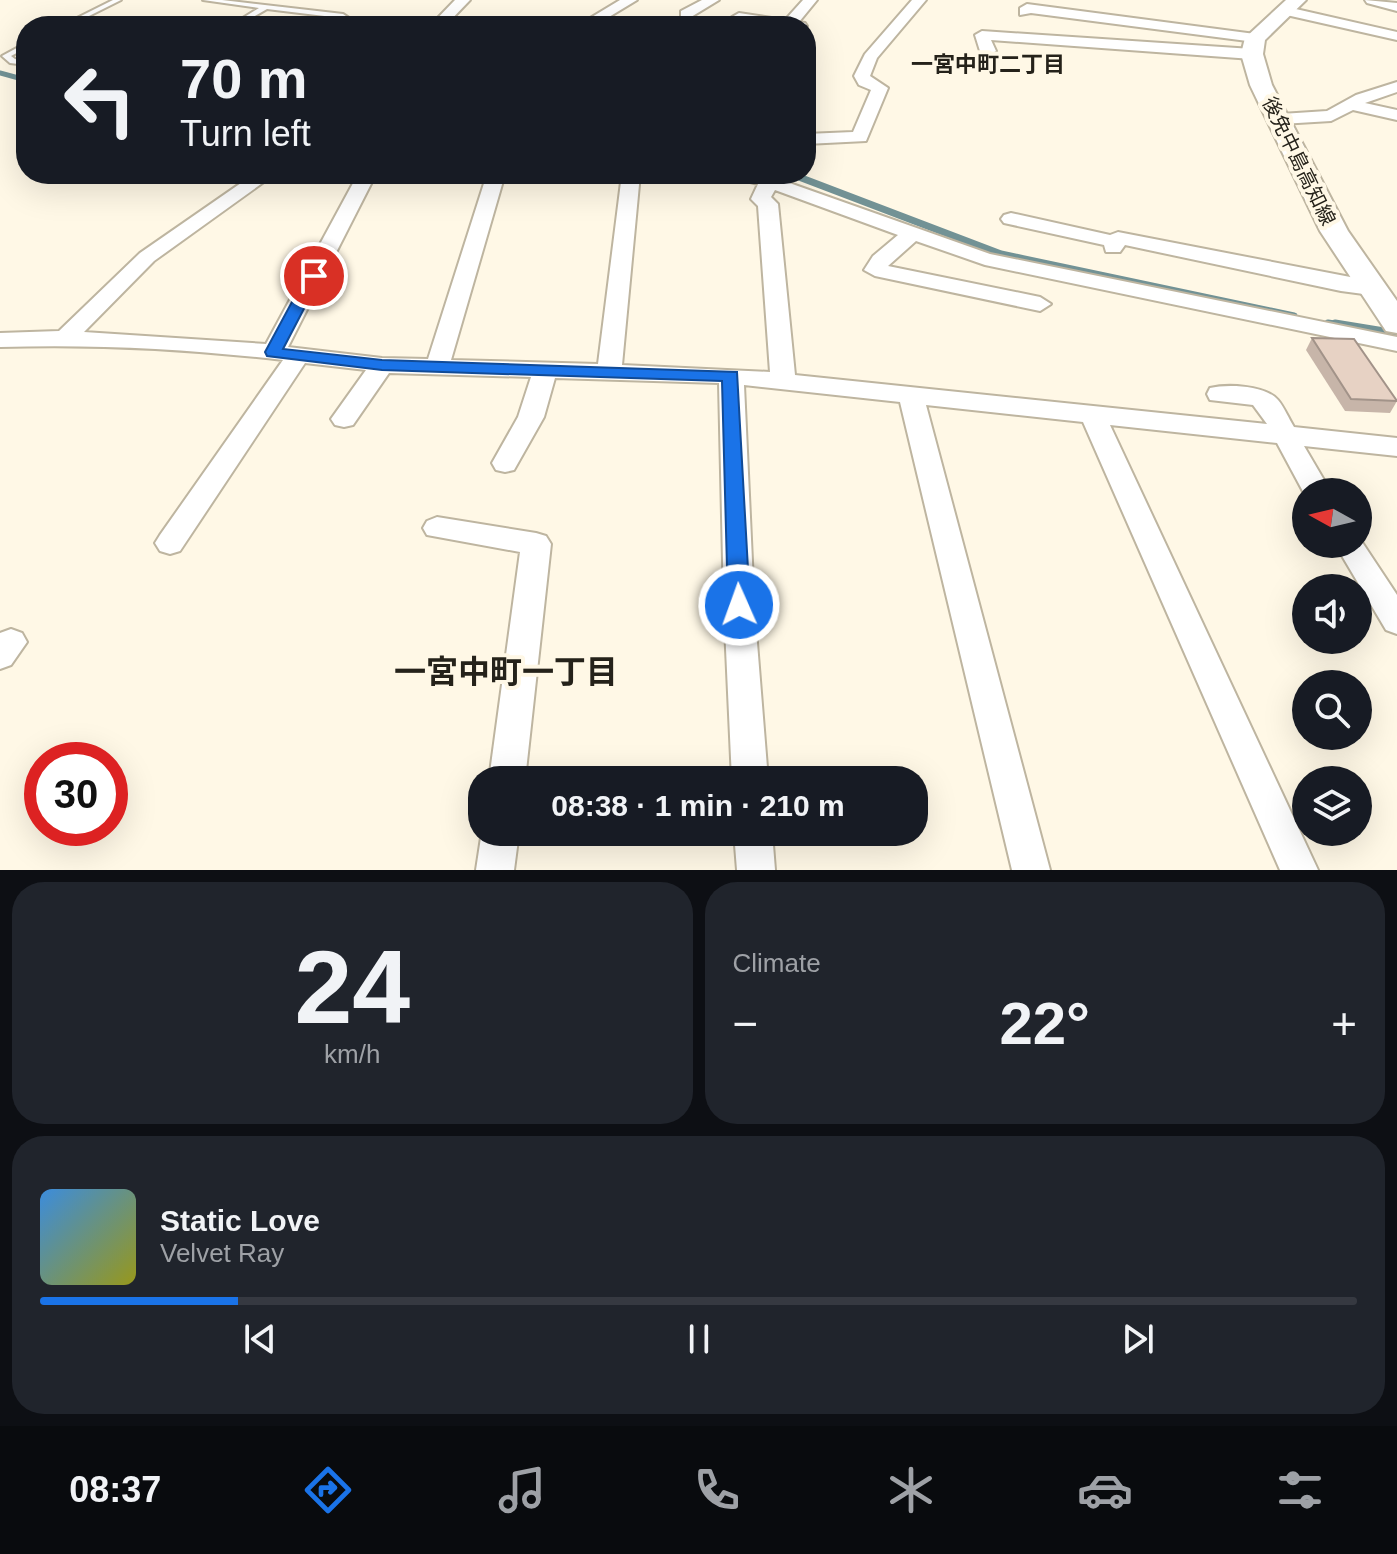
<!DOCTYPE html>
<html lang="en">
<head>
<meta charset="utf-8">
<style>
	:root { --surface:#171b24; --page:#20242c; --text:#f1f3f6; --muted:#9ea1a6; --line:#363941; --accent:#1a73e8 }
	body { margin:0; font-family:Arial,"Noto Sans JP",sans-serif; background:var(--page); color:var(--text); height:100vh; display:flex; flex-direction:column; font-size:30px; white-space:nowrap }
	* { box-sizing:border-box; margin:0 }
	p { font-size:26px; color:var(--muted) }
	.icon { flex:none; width:44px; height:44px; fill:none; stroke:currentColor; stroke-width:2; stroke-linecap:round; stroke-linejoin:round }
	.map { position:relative; height:870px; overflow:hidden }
	.side { display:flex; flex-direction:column; gap:12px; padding:12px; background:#0d0f14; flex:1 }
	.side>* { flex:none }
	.hud { position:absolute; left:16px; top:16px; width:800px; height:168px; border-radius:32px; box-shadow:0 8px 32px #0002; background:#171b24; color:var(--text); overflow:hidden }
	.needle { width:52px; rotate:278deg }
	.controls { position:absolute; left:1292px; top:478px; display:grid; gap:16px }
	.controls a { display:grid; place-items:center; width:80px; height:80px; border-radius:50%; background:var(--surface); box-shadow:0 8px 32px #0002; font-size:40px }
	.speed { position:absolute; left:24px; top:742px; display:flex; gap:16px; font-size:40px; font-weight:700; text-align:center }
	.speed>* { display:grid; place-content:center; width:104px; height:104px; border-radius:50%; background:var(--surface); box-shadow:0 8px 32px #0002; line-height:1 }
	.speed .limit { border:12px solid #d22; background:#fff; color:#111 }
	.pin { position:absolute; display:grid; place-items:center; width:68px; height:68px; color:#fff; margin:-34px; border:4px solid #fff; border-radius:50%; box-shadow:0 2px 8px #0007 }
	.me { position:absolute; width:88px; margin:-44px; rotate:358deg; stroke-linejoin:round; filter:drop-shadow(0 0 6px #0008) }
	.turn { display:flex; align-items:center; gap:28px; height:168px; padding:0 32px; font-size:36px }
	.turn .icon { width:104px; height:104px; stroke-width:2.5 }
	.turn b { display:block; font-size:56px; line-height:68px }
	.big { font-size:60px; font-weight:700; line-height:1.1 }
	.side .widget { flex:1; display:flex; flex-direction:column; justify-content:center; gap:12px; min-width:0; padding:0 28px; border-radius:32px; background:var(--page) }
	.side .dial { align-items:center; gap:0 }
	.dial b { font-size:104px; line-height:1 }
	.song { display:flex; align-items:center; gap:24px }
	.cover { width:96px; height:96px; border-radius:12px; background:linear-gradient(135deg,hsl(210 70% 55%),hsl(60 70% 35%)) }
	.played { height:8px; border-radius:4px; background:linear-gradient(90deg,var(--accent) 15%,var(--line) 15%) }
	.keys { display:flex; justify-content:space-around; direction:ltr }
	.heat { display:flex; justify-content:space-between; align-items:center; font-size:44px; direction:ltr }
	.side .tiles { flex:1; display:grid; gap:12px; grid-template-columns:1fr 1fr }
	.widget:last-child { grid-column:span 2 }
	.trip { position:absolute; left:468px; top:766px; width:460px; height:80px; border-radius:32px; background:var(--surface); box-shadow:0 8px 32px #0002; font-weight:700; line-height:80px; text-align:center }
	.tab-bar { display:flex; height:128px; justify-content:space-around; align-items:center; background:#090b0e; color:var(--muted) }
	.tab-bar .icon { width:56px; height:56px }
	.tab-bar .current { color:var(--accent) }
	.tab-bar b { font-size:36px; color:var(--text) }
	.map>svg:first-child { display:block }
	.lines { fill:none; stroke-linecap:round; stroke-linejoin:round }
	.stream-far2 { stroke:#729295; stroke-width:5 }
	.stream-far1 { stroke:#729295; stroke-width:7 }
	.stream { stroke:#729295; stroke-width:9 }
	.service-casing { stroke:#beb5a0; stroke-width:4 }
	.minor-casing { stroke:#beb5a0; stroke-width:4 }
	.secondary-casing { stroke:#beb5a0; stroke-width:4 }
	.service { fill:#fff; fill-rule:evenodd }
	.minor { fill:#fff; fill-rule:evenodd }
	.secondary { fill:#fff; fill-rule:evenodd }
	.wall { fill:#c7b5a9 }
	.building { fill:#e7d2c4; stroke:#a29389; stroke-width:2 }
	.route { fill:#1a73e8; stroke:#114b97; stroke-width:2 }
	.labels { text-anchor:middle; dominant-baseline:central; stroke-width:8; stroke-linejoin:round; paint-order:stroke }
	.far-street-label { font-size:20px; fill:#25221a; stroke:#fff8e6 }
	.far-neighbourhood-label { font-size:22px; font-weight:bold; fill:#25221a; stroke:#fff8e6 }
	.near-neighbourhood-label { font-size:32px; font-weight:bold; fill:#25221a; stroke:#fff8e6 }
</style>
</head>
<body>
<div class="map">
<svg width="1397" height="870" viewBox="0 0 1397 870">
	<rect width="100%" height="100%" fill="#fff8e6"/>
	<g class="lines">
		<!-- stream-far2 -->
		<path class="stream-far2" d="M0,73L26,80"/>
		<!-- stream-far1 -->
		<path class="stream-far1" d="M791,174L1001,254L1294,316
			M1328,323L1348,326"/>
		<!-- stream -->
		<path class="stream" d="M1335,324L1397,334"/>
		<!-- service casing -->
		<g class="service-casing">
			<path id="service" d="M113,0H121L69,26H61Z
				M203,0H222L343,14L361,26H354L341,18L267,9L238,26H230L259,8Z
				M26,43V48L11,56L15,59L26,61V65L10,63L2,56Z"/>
		</g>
		<!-- minor casing -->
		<g class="minor-casing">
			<path id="minor" d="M455,0H470L445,26H430Z
				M620,0H637L594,26H577Z
				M702,0H719L691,17H681V11Z
				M803,0H817L799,22L805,23L807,26L806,28C786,21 752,31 732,17L739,13L785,20Z
				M912,0H926L877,58L870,76L888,88L866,141L806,144V134L853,132L871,90L859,85L854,76L865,54Z
				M1365,0L1397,3V11L1367,3Z
				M1027,4L1255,34L1262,38L1255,42L1031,13L1020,15V8Z
				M1287,7L1397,32V40L1282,14L1280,11Z
				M982,31L1252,49L1260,54L1252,59L991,40L996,51L988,56L980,51L975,35Z
				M1397,82V92L1365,103L1397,110V120L1353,110L1331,121L1281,124L1272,119L1281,114L1327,111L1356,95Z
				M254,174H275L154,261L84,332L266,344L358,174H376L288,347L382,358L428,359L487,174H505L451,360L598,364L622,174H640L622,365L770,372L758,206L751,199L758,184L735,178L733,174H764L990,254L1397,337V351L985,265L916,241L888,266L1040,297L1051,304L1040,311L875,276L864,270L873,256L898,235L775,190L771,197L778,204L795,375L1267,424L1253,405L1210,400L1207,394L1210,388C1227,384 1265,385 1278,400C1284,407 1289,419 1294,427L1397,438V456L1304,446L1331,492H1306V497L1277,443L1110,425L1318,870H1280L1083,422L926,405L1050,870H1012L900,402L744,385L754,605L768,780H732L724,605L719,383L555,378L544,417L514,470L505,472L496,470L492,463L518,417L531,377L389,373L353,425L344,427L335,425L331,419L366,370L305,363L180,551L170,554L160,551L155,543L160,535L283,360C189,349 95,344 0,347V333L59,331L140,253Z
				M1011,213L1110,235L1118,232L1371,281L1382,288L1371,295L1341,291L1125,245L1120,252H1106L1104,245L1004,223L1001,219L1004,215Z
				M437,517L536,533L546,536L551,544L525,780H489L520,552L427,535L423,528L427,521Z
				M1358,536L1397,595V634L1386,630L1335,544H1358Z
				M11,629L22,633L27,642L11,665L0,669V633Z
				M482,831L519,832L514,870H476Z
				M734,832H772L775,870H737Z"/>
		</g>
		<!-- secondary casing -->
		<g class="secondary-casing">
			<path id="secondary" d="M1286,0H1306L1265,40L1263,54L1272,85L1348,231L1397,301V333L1386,331L1320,231L1250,85L1241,54L1245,38Z"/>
		</g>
		<!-- service -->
		<use href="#service" class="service"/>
		<!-- minor -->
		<use href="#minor" class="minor"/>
		<!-- secondary -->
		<use href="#secondary" class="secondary"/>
	</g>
	<!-- wall -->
	<path class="wall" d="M1312,338L1397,401L1390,413L1345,411L1306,350Z"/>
	<!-- building -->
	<path class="building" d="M1312,338L1354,339L1397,401L1351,399Z"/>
	<!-- route -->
	<path class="route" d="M314,271L321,276L283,349L382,360L737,372L750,605L747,611L739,613L732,611L728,605L722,381L382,370L267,356L265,352L306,276Z"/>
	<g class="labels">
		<!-- far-street labels -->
		<g class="far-street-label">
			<text transform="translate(1299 161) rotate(64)">後免中島高知線</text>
		</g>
		<!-- far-neighbourhood labels -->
		<g class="far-neighbourhood-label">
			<text x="988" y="64">一宮中町二丁目</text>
		</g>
		<!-- near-neighbourhood labels -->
		<g class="near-neighbourhood-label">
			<text x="506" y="672">一宮中町一丁目</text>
		</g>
	</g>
</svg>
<div class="controls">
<a><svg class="needle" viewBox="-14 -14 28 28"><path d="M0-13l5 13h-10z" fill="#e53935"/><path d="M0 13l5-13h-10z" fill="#9ea1a6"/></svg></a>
<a><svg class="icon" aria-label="sound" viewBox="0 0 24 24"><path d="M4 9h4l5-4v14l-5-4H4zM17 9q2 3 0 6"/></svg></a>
<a><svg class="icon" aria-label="search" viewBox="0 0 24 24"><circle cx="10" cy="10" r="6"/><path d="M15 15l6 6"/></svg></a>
<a><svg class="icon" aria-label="layers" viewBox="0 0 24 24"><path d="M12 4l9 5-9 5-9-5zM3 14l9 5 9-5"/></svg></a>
</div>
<div class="speed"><div class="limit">30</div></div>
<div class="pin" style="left:314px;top:276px;background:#d93025"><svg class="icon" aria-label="arrive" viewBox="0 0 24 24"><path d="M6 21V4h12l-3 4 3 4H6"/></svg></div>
<svg class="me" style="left:739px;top:605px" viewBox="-20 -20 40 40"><circle r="17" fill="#1a73e8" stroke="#fff" stroke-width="3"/><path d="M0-11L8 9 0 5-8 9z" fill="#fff"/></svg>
<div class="trip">08:38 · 1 min · 210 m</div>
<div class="hud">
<div class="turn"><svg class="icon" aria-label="left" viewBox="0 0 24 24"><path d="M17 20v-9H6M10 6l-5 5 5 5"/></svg><div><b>70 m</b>Turn left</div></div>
</div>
</div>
<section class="side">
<div class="tiles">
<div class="widget dial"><b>24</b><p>km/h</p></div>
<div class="widget"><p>Climate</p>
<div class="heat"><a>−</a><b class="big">22°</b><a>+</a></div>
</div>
<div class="widget">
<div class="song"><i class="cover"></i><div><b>Static Love</b><p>Velvet Ray</p></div></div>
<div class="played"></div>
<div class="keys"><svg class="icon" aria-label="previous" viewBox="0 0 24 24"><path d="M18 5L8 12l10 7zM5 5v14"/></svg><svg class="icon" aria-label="pause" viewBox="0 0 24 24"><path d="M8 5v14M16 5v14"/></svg><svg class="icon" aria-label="next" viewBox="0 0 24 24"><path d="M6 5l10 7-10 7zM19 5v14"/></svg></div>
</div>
</div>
</section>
<nav class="tab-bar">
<b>08:37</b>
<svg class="icon current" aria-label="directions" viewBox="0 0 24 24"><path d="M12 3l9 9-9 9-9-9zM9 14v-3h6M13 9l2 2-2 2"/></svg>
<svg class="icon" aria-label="music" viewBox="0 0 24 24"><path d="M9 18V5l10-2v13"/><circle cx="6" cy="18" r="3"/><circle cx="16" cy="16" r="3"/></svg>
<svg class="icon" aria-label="phone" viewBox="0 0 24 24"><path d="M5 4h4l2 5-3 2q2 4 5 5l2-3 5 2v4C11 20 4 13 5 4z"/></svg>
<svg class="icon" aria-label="climate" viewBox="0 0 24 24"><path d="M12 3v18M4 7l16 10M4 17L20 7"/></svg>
<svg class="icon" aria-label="car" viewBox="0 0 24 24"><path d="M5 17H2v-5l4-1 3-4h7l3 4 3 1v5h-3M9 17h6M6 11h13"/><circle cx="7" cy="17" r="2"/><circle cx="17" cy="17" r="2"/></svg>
<svg class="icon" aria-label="filters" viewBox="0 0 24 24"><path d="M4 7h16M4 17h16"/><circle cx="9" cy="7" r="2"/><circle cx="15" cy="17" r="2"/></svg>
</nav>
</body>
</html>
